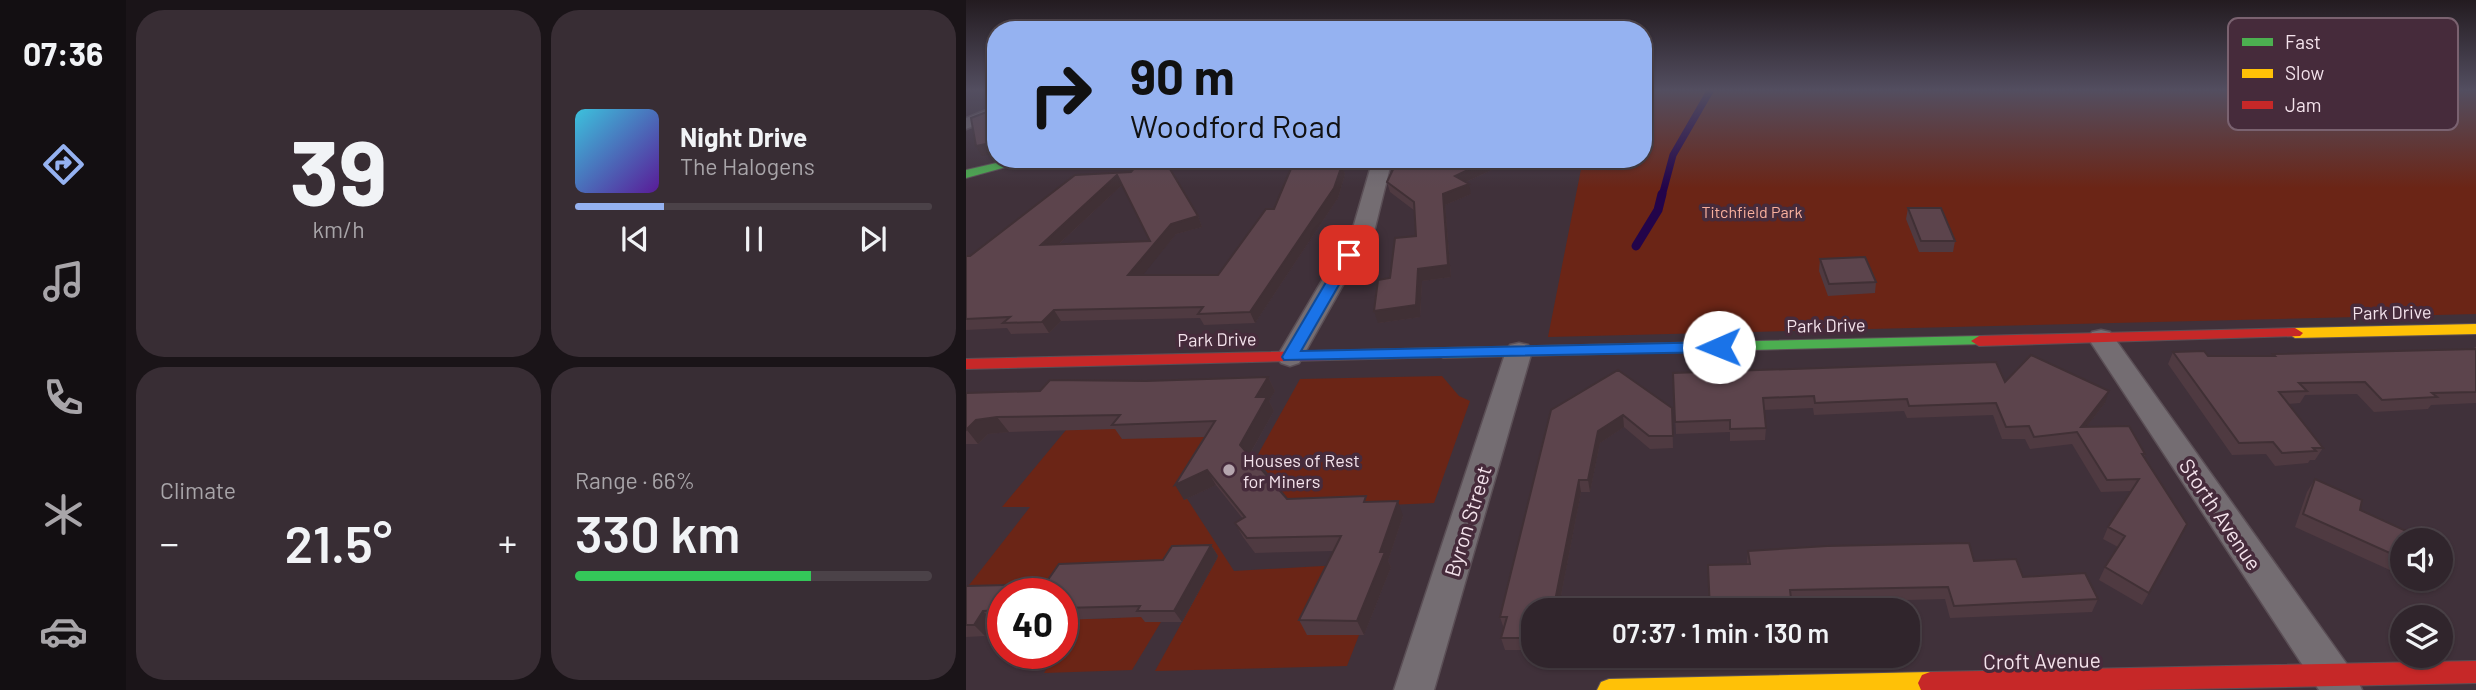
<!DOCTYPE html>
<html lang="en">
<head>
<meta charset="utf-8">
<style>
	:root { --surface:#30252c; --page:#382d34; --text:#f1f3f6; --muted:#a8a5a9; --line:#4b4248; --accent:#95b2f1 }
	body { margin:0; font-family:Barlow,sans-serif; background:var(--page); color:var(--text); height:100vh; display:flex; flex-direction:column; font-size:26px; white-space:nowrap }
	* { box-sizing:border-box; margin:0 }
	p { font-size:23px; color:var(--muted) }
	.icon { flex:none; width:38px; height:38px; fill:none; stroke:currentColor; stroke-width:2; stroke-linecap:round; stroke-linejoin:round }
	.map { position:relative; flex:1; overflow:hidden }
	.panel { display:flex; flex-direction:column; gap:10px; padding:10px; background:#1a1418; width:840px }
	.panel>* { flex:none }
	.hud { position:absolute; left:21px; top:21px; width:665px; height:147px; border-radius:28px; box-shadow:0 2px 5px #0004,0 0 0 2px var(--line); background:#95b2f1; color:#111; overflow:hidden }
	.controls { position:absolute; left:1424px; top:528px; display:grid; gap:14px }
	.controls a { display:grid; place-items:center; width:63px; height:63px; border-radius:50%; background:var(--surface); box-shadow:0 2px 5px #0004,0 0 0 2px var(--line); font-size:35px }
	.speed { position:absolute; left:21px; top:578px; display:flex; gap:14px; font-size:35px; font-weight:700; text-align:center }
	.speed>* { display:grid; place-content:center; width:91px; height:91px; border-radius:50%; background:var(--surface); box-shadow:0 2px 5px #0004,0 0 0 2px var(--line); line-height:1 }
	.speed .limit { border:10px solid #d22; background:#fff; color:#111 }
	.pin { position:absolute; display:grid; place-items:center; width:60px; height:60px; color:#fff; margin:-30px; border-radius:14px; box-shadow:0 4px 10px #0006 }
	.me { position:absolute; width:77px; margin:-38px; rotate:269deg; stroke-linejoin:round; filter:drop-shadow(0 0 5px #0008) }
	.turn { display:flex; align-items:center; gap:24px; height:147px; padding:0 28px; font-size:32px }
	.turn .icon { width:91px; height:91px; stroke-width:2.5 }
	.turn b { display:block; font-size:49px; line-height:60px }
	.big { font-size:52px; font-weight:600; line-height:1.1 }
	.panel .tile { flex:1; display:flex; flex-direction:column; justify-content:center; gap:10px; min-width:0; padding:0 24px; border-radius:28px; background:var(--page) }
	.panel .dial { align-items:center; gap:0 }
	.dial b { font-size:91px; line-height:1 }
	.song { display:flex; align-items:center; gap:21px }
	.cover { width:84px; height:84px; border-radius:10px; background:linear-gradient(135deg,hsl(190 70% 55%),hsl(270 70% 35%)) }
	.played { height:7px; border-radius:4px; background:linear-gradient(90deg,var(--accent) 25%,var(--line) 25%) }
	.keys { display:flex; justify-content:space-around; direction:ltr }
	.heat { display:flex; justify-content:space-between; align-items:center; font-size:38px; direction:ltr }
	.charge { height:10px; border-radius:5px; background:linear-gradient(90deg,#34c759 66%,var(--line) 0) }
	.panel .tiles { flex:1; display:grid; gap:10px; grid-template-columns:repeat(2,1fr) }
	.trip { position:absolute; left:555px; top:598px; width:399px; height:70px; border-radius:28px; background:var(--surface); box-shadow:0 2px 5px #0004,0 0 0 2px var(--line); font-weight:600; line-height:70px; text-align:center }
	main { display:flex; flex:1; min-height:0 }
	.menu { display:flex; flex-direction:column; width:126px; justify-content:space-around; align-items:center; background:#130f12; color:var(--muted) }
	.menu .icon { width:49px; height:49px }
	.menu .selected { color:var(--accent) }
	.menu b { font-size:32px; color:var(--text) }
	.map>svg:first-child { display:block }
	.green { fill:#6b2516 }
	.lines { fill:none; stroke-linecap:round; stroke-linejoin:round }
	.stream-far1 { stroke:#23044a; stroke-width:7 }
	.stream { stroke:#23044a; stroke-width:9 }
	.street-casing { stroke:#5b4f56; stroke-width:3 }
	.fast-casing { stroke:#5b4f56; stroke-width:2 }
	.slow-casing { stroke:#5b4f56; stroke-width:2 }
	.jam-casing { stroke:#5b4f56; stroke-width:2 }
	.street { fill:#746d72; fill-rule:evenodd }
	.fast { fill:#4caf50; fill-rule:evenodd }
	.slow { fill:#ffc107; fill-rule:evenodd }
	.jam { fill:#c62828; fill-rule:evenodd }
	.wall { fill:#4f3a41; fill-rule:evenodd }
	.shaded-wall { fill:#403035 }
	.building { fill:#5c444c; stroke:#403035; stroke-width:2; fill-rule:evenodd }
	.route { fill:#1a73e8; stroke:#114b97; stroke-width:2 }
	.poi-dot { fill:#b5a5ae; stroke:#462b3b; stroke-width:2.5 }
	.labels { text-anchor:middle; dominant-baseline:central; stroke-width:7; stroke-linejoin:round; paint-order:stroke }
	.far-park-label { font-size:16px; fill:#fab09e; stroke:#462b3b }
	.street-label { font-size:18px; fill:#f4e3ec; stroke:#462b3b }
	.poi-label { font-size:18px; fill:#f4e3ec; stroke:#462b3b; text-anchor:start }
	.near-street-label { font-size:21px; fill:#f4e3ec; stroke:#462b3b }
	.key { fill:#462b3b; stroke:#7a6270; stroke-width:2 }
	.key-label { font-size:19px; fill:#f4e3ec }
</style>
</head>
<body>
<main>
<nav class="menu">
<b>07:36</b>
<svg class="icon selected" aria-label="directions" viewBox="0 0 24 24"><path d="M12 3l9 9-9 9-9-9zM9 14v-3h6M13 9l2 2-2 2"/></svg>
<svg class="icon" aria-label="music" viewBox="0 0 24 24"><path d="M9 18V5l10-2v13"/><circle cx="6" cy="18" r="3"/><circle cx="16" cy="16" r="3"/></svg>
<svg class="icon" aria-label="phone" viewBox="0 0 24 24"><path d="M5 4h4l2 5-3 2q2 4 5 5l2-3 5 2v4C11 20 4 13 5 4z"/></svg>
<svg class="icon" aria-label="climate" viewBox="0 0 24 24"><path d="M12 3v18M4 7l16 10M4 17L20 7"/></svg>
<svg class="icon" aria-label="car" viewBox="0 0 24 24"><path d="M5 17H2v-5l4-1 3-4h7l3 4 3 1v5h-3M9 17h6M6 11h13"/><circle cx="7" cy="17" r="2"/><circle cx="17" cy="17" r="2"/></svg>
</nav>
<section class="panel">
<div class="tiles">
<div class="tile dial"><b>39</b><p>km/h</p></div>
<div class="tile">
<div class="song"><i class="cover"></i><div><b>Night Drive</b><p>The Halogens</p></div></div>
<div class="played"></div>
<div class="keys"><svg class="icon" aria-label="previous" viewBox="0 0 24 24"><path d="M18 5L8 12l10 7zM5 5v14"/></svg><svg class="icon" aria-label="pause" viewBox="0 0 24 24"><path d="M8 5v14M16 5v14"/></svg><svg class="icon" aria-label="next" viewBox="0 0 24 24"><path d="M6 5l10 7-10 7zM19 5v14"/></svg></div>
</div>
<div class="tile"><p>Climate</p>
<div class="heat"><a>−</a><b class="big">21.5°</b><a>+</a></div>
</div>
<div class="tile"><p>Range · 66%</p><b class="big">330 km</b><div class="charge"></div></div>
</div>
</section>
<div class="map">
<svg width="1510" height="690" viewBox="0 0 1510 690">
	<rect width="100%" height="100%" fill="#40313a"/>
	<!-- green -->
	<path class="green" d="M677,91H1510V314L582,337L617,159H677Z
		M476,376L493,396L504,401L468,503L330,509L290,458L334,379Z
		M166,403L244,436L216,491L268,571L375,565L342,634L393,635L381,666L189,671L252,557L180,622H195L166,670L78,673L91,653H96V644L113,619L155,618L97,583L73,584L65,593L0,589L64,507H36L100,430Z"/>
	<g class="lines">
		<!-- stream-far1 -->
		<path class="stream-far1" d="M696,196L707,155L744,91"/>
		<!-- stream -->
		<path class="stream" d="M670,246L692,210L696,194"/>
		<!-- street casing -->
		<g class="street-casing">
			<path id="street" d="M30,106V117L0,129V118Z
				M407,159H426L409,228L333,363L324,366L315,363L311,357L387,228Z
				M1135,330L1144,332L1390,677L1396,690H1353L1122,338L1126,332Z
				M553,343L562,345L566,351L468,690H428L540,351L544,345Z"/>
		</g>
		<!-- fast casing -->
		<g class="fast-casing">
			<path id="fast" d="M48,159H69L0,178V170Z
				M1013,336L1021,341L1019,344L477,358L469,353L477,348Z"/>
		</g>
		<!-- slow casing -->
		<g class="slow-casing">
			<path id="slow" d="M1510,324V334L1329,338L1321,333L1329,328Z
				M964,672L972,675L976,683L973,690H631L635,682L643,679Z"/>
		</g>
		<!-- jam casing -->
		<g class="jam-casing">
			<path id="jam" d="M1329,328L1337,333L1334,336L1013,346L1005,341L1013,336Z
				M477,348L485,353L483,357L0,369V359Z
				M1510,661V683L1171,690H955L952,683L956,675L964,672Z"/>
		</g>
		<!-- street -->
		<use href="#street" class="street"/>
		<!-- fast -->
		<use href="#fast" class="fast"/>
		<!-- slow -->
		<use href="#slow" class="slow"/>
		<!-- jam -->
		<use href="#jam" class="jam"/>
	</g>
	<!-- wall -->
	<path class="wall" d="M309,159H360L363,166L376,165L379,174L372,198L289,323L238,325L234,318L95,321L83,333L45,334L41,328L0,330V256H4L165,172L232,216L236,227L210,234L176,275H252L308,209L328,163L313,169ZM156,185L184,241L93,244Z
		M541,163L500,182L505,194L479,205L485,277L456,281L454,317L412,323L424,278L450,236L449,211L424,192L421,182Z
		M942,208L989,241L987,252H953L940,219Z
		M854,259L910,282L909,293L862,296L853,271Z
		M1509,347H1510V403L1465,405L1462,409L1408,412L1391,394L1339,395L1334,403L1322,404L1357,448L1349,460H1344L1342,463L1309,466L1300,454L1266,455L1202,364L1207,352L1242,356H1305L1307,354L1507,349Z
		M707,373L1039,382L1139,403L1120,427L1179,454L1178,457L1221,524L1176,605L1133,580L1139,567L1152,547L1137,539L1142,527L1165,491L1135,492L1106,444L1064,449L1059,439H1036L1027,415L941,418L938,411L848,415L847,408L798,410L800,428L799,440L764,441V432L710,434Z
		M302,377L309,391L303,401L308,411L283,456L321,499L402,502L437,516L422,561L425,567L398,635H341L333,620L367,551L289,553L277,537L269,523L277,519L250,485L218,500L239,437L156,439L149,429L43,432L22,434L12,444H0V393L74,391L180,381Z
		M706,408L707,448L684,449L658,427L634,443L624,492H615L592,611H567V650H539L535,638L538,629L534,617L585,410Z
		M1349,479L1437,541V576L1329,527L1341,492Z
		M245,545L252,556L216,622H179L175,617L96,620V593H37V622H28L19,636L0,637V586L79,584L197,560Z
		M1475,546L1481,578L1469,591L1444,579H1475Z
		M782,551L1008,561L1057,577L1132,599L1126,612L984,618L979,599L826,603V611H744L781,564Z"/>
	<!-- shaded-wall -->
	<path class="shaded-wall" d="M30,142V153L16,156L10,146Z
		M309,159H336L313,169Z
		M525,159H541V163L491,186L489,176Z
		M376,165L379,174L372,198L289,323L284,312Z
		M151,175L156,185L81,255L75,245Z
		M503,184L505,194L479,205L485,277L456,281L454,317L412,323L408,311L452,269L477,194Z
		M232,216L236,227L210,234L168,286L162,275L205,224Z
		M88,310L95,321L83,333L76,322Z
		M302,377L309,391L303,401L308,411L281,459L274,445L290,397Z
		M1143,391L1139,403L1113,436L1115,427Z
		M657,415L658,427L634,443L624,492L622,480L632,431Z
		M31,417L43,432L22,434L12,444L1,430L10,420Z
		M241,470L250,485L218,500L209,485Z
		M613,480L615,492L592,611H587Z
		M432,501L437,516L422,561L425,567L398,635L391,621Z
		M245,545L252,556L216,622L208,611Z
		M17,611L28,622L19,636L8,625Z"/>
	<!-- building -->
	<path class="building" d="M27,104H30V142L10,146L5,118L26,110Z
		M176,159H198L232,216L205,224L162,275H252L300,209H308L329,159H360L357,166L376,165L368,188L284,312L232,314L237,307L88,310L76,322L37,323L44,317L0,319V256H4L109,175L165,172ZM151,175L184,241L75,245Z
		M432,159H525L489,176L503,184L477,194L482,265L452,269L450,305L408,311L412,280L424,278L429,238L450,236L448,202L421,182Z
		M942,208H975L989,241H955Z
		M899,257L910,282L863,284L854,259Z
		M1510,349V392L1466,393L1471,397L1416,400L1399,382L1333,383L1341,391L1313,392L1357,448H1347L1350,451L1316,453L1307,442L1273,443L1207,352L1238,351L1242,356H1309L1307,354Z
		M1065,355L1143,391L1115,427L1163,426L1179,454H1176L1221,524L1183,593L1139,567L1159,536L1142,527L1173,479L1141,480L1111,432L1068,437L1063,426L1040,427L1030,403L943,406L941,399L849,403L848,396L797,398L800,428L764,429V420L709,422L707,373L1030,362L1039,382Z
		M652,370L706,408L707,436H683L657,415L632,431L622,480H613L587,611H567V638H535L541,617H534L585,410Z
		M302,377L290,397H301L274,445L321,499L400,496L398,502L432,501L414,552H419L391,621L333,620L375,536L281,538L269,523L279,517L241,470L209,485L249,421L146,425L154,415L31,417L10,420L0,430V393L74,391L84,380L180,381Z
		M1349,479L1396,500L1394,510L1462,541H1437V559L1337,514Z
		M1003,543L1008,561L1050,559L1057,577L1119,573L1132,599L988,606L982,587L824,590L826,607L744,611L742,565L784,564L782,551L861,546Z
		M245,545L208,611H171L174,606L96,608V593H37V610L17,611L8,625H0V586L79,584L93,564L197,560L206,546Z
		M1475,546L1486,551L1481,578L1475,576Z"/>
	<!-- sky -->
	<linearGradient id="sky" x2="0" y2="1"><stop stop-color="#231b20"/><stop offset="0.48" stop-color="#534e60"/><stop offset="1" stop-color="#534e60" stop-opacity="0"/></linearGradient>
	<rect width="1510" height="188" fill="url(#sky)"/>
	<!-- route -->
	<path class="route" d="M383,250L390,255L335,351L753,342L761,347L753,352L318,360L316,357L376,255Z"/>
	<!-- markers -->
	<circle class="poi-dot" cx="263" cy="470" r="7"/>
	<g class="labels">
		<!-- far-park labels -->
		<g class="far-park-label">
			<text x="786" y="211">Titchfield Park</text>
		</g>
		<!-- street labels -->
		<g class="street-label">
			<text transform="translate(1426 312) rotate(-1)">Park Drive</text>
			<text transform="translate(860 325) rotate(-1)">Park Drive</text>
			<text transform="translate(251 339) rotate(-1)">Park Drive</text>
		</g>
		<!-- poi labels -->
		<g class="poi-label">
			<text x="277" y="460">Houses of Rest<tspan x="277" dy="21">for Miners</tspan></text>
		</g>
		<!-- near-street labels -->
		<g class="near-street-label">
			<text transform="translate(1255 514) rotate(56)">Storth Avenue</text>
			<text transform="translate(501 521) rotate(-73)">Byron Street</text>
			<text transform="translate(1076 660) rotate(-1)">Croft Avenue</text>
		</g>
	</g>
	<!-- legend -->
	<rect x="1262" y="18" width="230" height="112" rx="10" class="key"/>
	<rect x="1276" y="38" width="31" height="8" fill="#4caf50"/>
	<rect x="1276" y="69" width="31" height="9" fill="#ffc107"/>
	<rect x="1276" y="101" width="31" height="8" fill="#c62828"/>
	<g class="key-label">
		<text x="1319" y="49">Fast</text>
		<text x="1319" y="80">Slow</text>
		<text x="1319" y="112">Jam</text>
	</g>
</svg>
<div class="controls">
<a><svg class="icon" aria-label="sound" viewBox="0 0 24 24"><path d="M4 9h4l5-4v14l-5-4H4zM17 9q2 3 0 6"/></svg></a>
<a><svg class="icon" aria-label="layers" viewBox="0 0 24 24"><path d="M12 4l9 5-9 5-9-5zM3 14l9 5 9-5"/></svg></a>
</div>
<div class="speed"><div class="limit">40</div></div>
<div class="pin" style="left:383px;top:255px;background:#d93025"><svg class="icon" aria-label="arrive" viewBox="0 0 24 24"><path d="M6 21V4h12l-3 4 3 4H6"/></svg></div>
<svg class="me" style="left:753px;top:347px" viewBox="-20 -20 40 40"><circle r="19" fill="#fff"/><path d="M0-13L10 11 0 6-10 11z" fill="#1a73e8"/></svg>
<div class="trip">07:37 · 1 min · 130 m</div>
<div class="hud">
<div class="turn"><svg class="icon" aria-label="right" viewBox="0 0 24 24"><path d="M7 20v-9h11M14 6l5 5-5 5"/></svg><div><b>90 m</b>Woodford Road</div></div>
</div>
</div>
</main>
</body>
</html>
